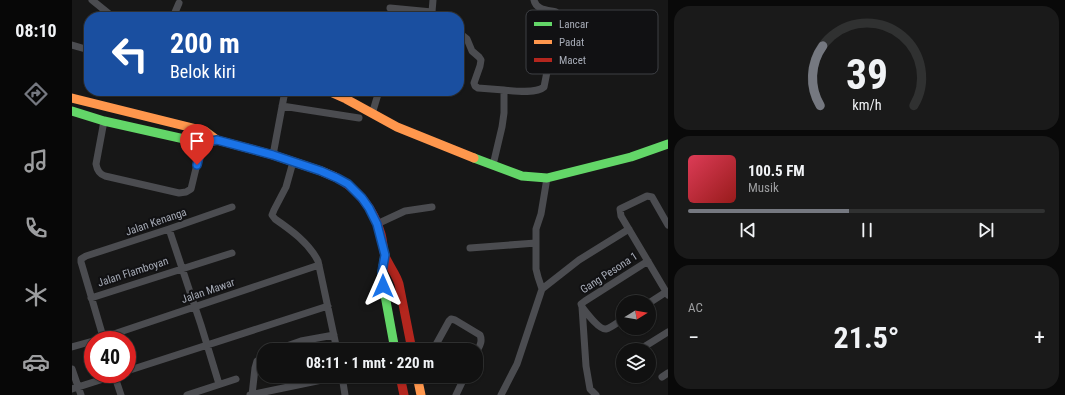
<!DOCTYPE html>
<html lang="id">
<head>
<meta charset="utf-8">
<style>
	:root { --surface:#111; --page:#1a1a1a; --text:#f1f3f6; --muted:#9c9d9f; --line:#303131; --accent:#757880 }
	body { margin:0; font-family:"Roboto Condensed",sans-serif; background:var(--page); color:var(--text); height:100vh; display:flex; flex-direction:column; font-size:15px; white-space:nowrap }
	* { box-sizing:border-box; margin:0 }
	p { font-size:13px; color:var(--muted) }
	.icon { flex:none; width:22px; height:22px; fill:none; stroke:currentColor; stroke-width:2; stroke-linecap:round; stroke-linejoin:round }
	.map { position:relative; flex:1; overflow:hidden }
	.drawer { display:flex; flex-direction:column; gap:6px; padding:6px; background:#090909; width:397px }
	.drawer>* { flex:none }
	.hud { position:absolute; left:12px; top:12px; width:380px; height:84px; border-radius:16px; box-shadow:0 1px 3px #0004,0 0 0 1px var(--line); background:#1a4fa0; color:#fff; overflow:hidden }
	.needle { width:26px; rotate:79deg }
	.buttons { position:absolute; left:544px; top:295px; display:grid; gap:8px }
	.buttons a { display:grid; place-items:center; width:40px; height:40px; border-radius:50%; background:var(--surface); box-shadow:0 1px 3px #0004,0 0 0 1px var(--line); font-size:20px }
	.speed { position:absolute; left:12px; top:331px; display:flex; gap:8px; font-size:20px; font-weight:700; text-align:center }
	.speed>* { display:grid; place-content:center; width:52px; height:52px; border-radius:50%; background:var(--surface); box-shadow:0 1px 3px #0004,0 0 0 1px var(--line); line-height:1 }
	.speed .limit { border:6px solid #d22; background:#fff; color:#111 }
	.pin { position:absolute; display:grid; place-items:center; width:34px; height:34px; color:#fff; margin:-41px -17px; border-radius:50% 50% 50% 0; rotate:-45deg; box-shadow:0 0 4px #0007 }
	.pin .icon { rotate:45deg }
	.me { position:absolute; width:44px; margin:-22px; rotate:0deg; stroke-linejoin:round; filter:drop-shadow(0 0 3px #0008) }
	.turn { display:flex; align-items:center; gap:14px; height:84px; padding:0 20px; font-size:18px }
	.turn .icon { width:52px; height:52px; stroke-width:2.5 }
	.turn b { display:block; font-size:28px; line-height:34px }
	.big { font-size:30px; font-weight:700; line-height:1.1 }
	.drawer .tile { flex:1; display:flex; flex-direction:column; justify-content:center; gap:6px; min-width:0; padding:0 14px; border-radius:16px; background:var(--page) }
	.drawer .dial { align-items:center; gap:0 }
	.dial svg { height:104px; overflow:visible; fill:none; stroke:var(--line); stroke-width:7; stroke-linecap:round; text-anchor:middle }
	.dial text { fill:var(--text); stroke:none }
	.song { display:flex; align-items:center; gap:12px }
	.cover { width:48px; height:48px; border-radius:6px; background:linear-gradient(135deg,hsl(350 70% 55%),hsl(0 70% 35%)) }
	.played { height:4px; border-radius:2px; background:linear-gradient(90deg,var(--accent) 45%,var(--line) 45%) }
	.keys { display:flex; justify-content:space-around; direction:ltr }
	.heat { display:flex; justify-content:space-between; align-items:center; font-size:22px; direction:ltr }
	.trip { position:absolute; left:185px; top:343px; width:226px; height:40px; border-radius:16px; background:var(--surface); box-shadow:0 1px 3px #0004,0 0 0 1px var(--line); font-weight:700; line-height:40px; text-align:center }
	main { display:flex; flex:1; min-height:0 }
	.dock { display:flex; flex-direction:column; width:72px; justify-content:space-around; align-items:center; background:#070707; color:var(--muted) }
	.dock .icon { width:28px; height:28px }
	.dock .active { color:var(--accent) }
	.dock b { font-size:18px; color:var(--text) }
	.map>svg:first-child { display:block }
	.lines { fill:none; stroke-linecap:round; stroke-linejoin:round }
	.street { stroke:#4b4c50; stroke-width:7 }
	.fast { stroke:#63d668; stroke-width:9 }
	.slow { stroke:#ff974d; stroke-width:9 }
	.jam { stroke:#b3261e; stroke-width:9 }
	.route-casing { stroke:#114b97; stroke-width:10 }
	.route { stroke:#1a73e8; stroke-width:7 }
	.labels { text-anchor:middle; dominant-baseline:central; stroke-width:4; stroke-linejoin:round; paint-order:stroke }
	.street-label { font-size:11px; fill:#a8adb8; stroke:#111113 }
	.key { fill:#111113; stroke:#3e4045; stroke-width:1 }
	.key-label { font-size:11px; fill:#a8adb8 }
</style>
</head>
<body>
<main>
<nav class="dock">
<b>08:10</b>
<svg class="icon active" aria-label="directions" viewBox="0 0 24 24"><path d="M12 3l9 9-9 9-9-9zM9 14v-3h6M13 9l2 2-2 2"/></svg>
<svg class="icon" aria-label="music" viewBox="0 0 24 24"><path d="M9 18V5l10-2v13"/><circle cx="6" cy="18" r="3"/><circle cx="16" cy="16" r="3"/></svg>
<svg class="icon" aria-label="phone" viewBox="0 0 24 24"><path d="M5 4h4l2 5-3 2q2 4 5 5l2-3 5 2v4C11 20 4 13 5 4z"/></svg>
<svg class="icon" aria-label="climate" viewBox="0 0 24 24"><path d="M12 3v18M4 7l16 10M4 17L20 7"/></svg>
<svg class="icon" aria-label="car" viewBox="0 0 24 24"><path d="M5 17H2v-5l4-1 3-4h7l3 4 3 1v5h-3M9 17h6M6 11h13"/><circle cx="7" cy="17" r="2"/><circle cx="17" cy="17" r="2"/></svg>
</nav>
<div class="map">
<svg width="596" height="395" viewBox="0 0 596 395">
	<rect width="100%" height="100%" fill="#171717"/>
	<g class="lines">
		<!-- street -->
		<path class="street" d="M20,0L41,17
			M361,0L360,12L361,17
			M318,8L360,12
			M101,17L107,3
			M387,33L390,35L395,39L400,51L407,57L409,60L408,66L402,83L403,86L406,88L432,90
			M0,45L17,50
			M210,106L287,118
			M300,114L307,91
			M32,121L24,164C25,170 27,174 33,176L107,193L114,192L119,189L133,131
			M201,155L213,91
			M221,162L214,187L202,210L200,215L203,219C219,230 237,243 246,261L265,350
			M421,165L430,127L432,113V90C443,91 464,94 472,87L486,16L484,12C476,10 464,10 462,0
			M305,224L333,211L360,207
			M596,225L580,197L575,196L548,209L549,216L596,295
			M97,229L129,325L147,384
			M398,248L464,243
			M470,289L507,260L557,229
			M19,298L160,253
			M577,303L594,292
			M510,307L514,366L518,389L524,395
			M551,319C546,322 539,328 534,329C527,330 514,312 510,307L509,304L513,301L576,261
			M24,340L247,265
			M32,340L9,262V259L14,256L97,229L160,207
			M0,347L21,341
			M203,350L229,341L262,335
			M361,350L377,321L379,319L383,320L408,335C411,342 407,347 404,353
			M567,350L596,332
			M0,369L9,395
			M55,371L256,306
			M42,374L49,395
			M270,376L273,395
			M590,377L596,373
			M0,389L47,374
			M115,395L164,379
			M178,395L269,376
			M180,395L183,368L185,361L192,356
			M384,395L393,376
			M429,395L445,364L470,289L466,277L464,269V229L469,214L475,178"/>
		<!-- fast -->
		<path class="fast" d="M0,111L32,121L130,143L145,140
			M402,158L450,176L475,178L559,157L596,144
			M313,255L310,272V279L323,350"/>
		<!-- slow -->
		<path class="slow" d="M256,91L274,99L325,127L402,158
			M0,98L133,131L145,140L201,155L249,171L263,177
			M345,376L349,395"/>
		<!-- jam -->
		<path class="jam" d="M263,177C286,188 302,210 309,234C311,241 311,249 313,256C317,266 324,274 327,284L340,350
			M328,376L332,395"/>
	</g>
	<g class="lines">
		<!-- route casing -->
		<g class="route-casing">
			<path id="route" d="M125,165L130,143L145,140L201,155L249,171L265,178L276,184L290,198L297,208L305,224L313,255L310,272L311,286"/>
		</g>
		<!-- route -->
		<use href="#route" class="route"/>
	</g>
	<g class="labels">
		<!-- street labels -->
		<g class="street-label">
			<text transform="translate(84 222) rotate(-19)">Jalan Kenanga</text>
			<text transform="translate(61 272) rotate(-18)">Jalan Flamboyan</text>
			<text transform="translate(537 273) rotate(-33)">Gang Pesona 1</text>
			<text transform="translate(136 291) rotate(-19)">Jalan Mawar</text>
		</g>
	</g>
	<!-- legend -->
	<rect x="454" y="10" width="132" height="64" rx="6" class="key"/>
	<rect x="462" y="22" width="18" height="4" fill="#63d668"/>
	<rect x="462" y="40" width="18" height="4" fill="#ff974d"/>
	<rect x="462" y="58" width="18" height="4" fill="#b3261e"/>
	<g class="key-label">
		<text x="487" y="28">Lancar</text>
		<text x="487" y="46">Padat</text>
		<text x="487" y="64">Macet</text>
	</g>
</svg>
<div class="buttons">
<a><svg class="needle" viewBox="-14 -14 28 28"><path d="M0-13l5 13h-10z" fill="#e53935"/><path d="M0 13l5-13h-10z" fill="#9c9d9f"/></svg></a>
<a><svg class="icon" aria-label="layers" viewBox="0 0 24 24"><path d="M12 4l9 5-9 5-9-5zM3 14l9 5 9-5"/></svg></a>
</div>
<div class="speed"><div class="limit">40</div></div>
<div class="pin" style="left:125px;top:165px;background:#d93025"><svg class="icon" aria-label="arrive" viewBox="0 0 24 24"><path d="M6 21V4h12l-3 4 3 4H6"/></svg></div>
<svg class="me" style="left:311px;top:286px" viewBox="-20 -20 40 40"><path d="M0-17L14 15 0 8-14 15z" fill="#1a73e8" stroke="#fff" stroke-width="4"/></svg>
<div class="trip">08:11 · 1 mnt · 220 m</div>
<div class="hud">
<div class="turn"><svg class="icon" aria-label="left" viewBox="0 0 24 24"><path d="M17 20v-9H6M10 6l-5 5 5 5"/></svg><div><b>200 m</b>Belok kiri</div></div>
</div>
</div>
<section class="drawer">
<div class="tile dial"><svg viewBox="0 0 100 80">
<path d="M14 69A42 42 0 1 1 86 69"/>
<path d="M14 69A42 42 0 0 1 16 23" stroke="#757880"/>
<text x="50" y="56" font-size="32" font-weight="700">39</text>
<text x="50" y="72" font-size="11">km/h</text>
</svg></div>
<div class="tile">
<div class="song"><i class="cover"></i><div><b>100.5 FM</b><p>Musik</p></div></div>
<div class="played"></div>
<div class="keys"><svg class="icon" aria-label="previous" viewBox="0 0 24 24"><path d="M18 5L8 12l10 7zM5 5v14"/></svg><svg class="icon" aria-label="pause" viewBox="0 0 24 24"><path d="M8 5v14M16 5v14"/></svg><svg class="icon" aria-label="next" viewBox="0 0 24 24"><path d="M6 5l10 7-10 7zM19 5v14"/></svg></div>
</div>
<div class="tile"><p>AC</p>
<div class="heat"><a>−</a><b class="big">21.5°</b><a>+</a></div>
</div>
</section>
</main>
</body>
</html>
